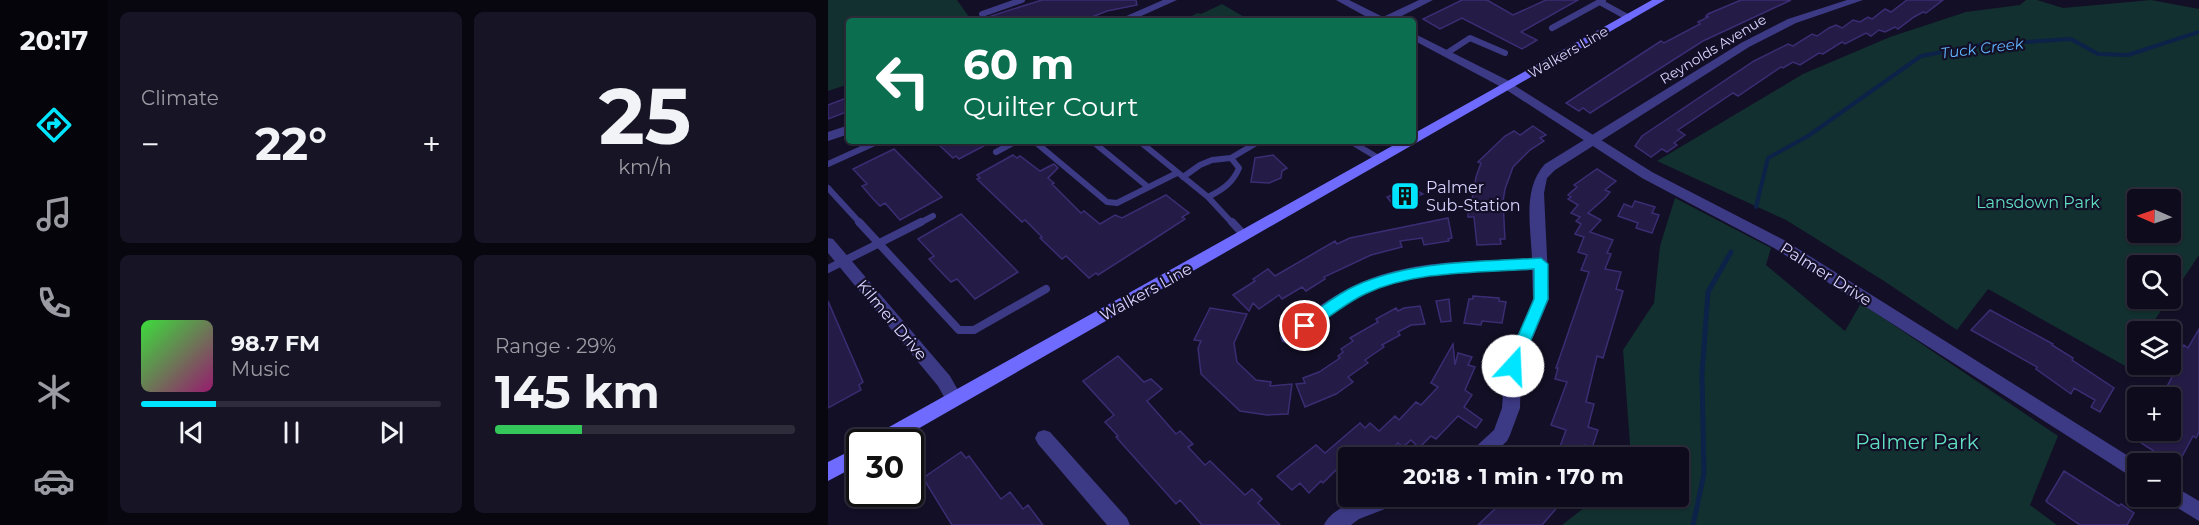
<!DOCTYPE html>
<html lang="en">
<head>
<meta charset="utf-8">
<style>
	:root { --surface:#0e0b1c; --page:#171425; --text:#f1f3f6; --muted:#9b9ba3; --line:#2e2b3b; --accent:#00e5ff }
	body { margin:0; font-family:Montserrat,sans-serif; background:var(--page); color:var(--text); height:100vh; display:flex; flex-direction:column; font-size:22px; white-space:nowrap }
	* { box-sizing:border-box; margin:0 }
	p { font-size:20px; color:var(--muted) }
	.icon { flex:none; width:33px; height:33px; fill:none; stroke:currentColor; stroke-width:2; stroke-linecap:round; stroke-linejoin:round }
	.map { position:relative; flex:1; overflow:hidden }
	.drawer { display:flex; flex-direction:column; gap:12px; padding:12px; background:#08060f; width:720px }
	.drawer>* { flex:none }
	.top-card { position:absolute; left:18px; top:18px; width:570px; height:126px; border-radius:6px; box-shadow:0 2px 4px #0004,0 0 0 2px var(--line); background:#0b6e4f; color:#fff; overflow:hidden }
	.needle { width:39px; rotate:272deg }
	.tools { position:absolute; left:1299px; top:189px; display:grid; gap:12px }
	.tools a { display:grid; place-items:center; width:54px; height:54px; border-radius:6px; background:var(--surface); box-shadow:0 2px 4px #0004,0 0 0 2px var(--line); font-size:30px }
	.speed { position:absolute; left:18px; top:429px; display:flex; gap:12px; font-size:30px; font-weight:700; text-align:center }
	.speed>* { display:grid; place-content:center; width:78px; height:78px; border-radius:50%; background:var(--surface); box-shadow:0 2px 4px #0004,0 0 0 2px var(--line); line-height:1 }
	.speed .limit { border:3px solid #111; border-radius:9px; background:#fff; color:#111 }
	.pin { position:absolute; display:grid; place-items:center; width:51px; height:51px; color:#fff; margin:-26px; border:3px solid #fff; border-radius:50%; box-shadow:0 2px 6px #0007 }
	.me { position:absolute; width:66px; margin:-33px; rotate:20deg; stroke-linejoin:round; filter:drop-shadow(0 0 4px #0008) }
	.turn { display:flex; align-items:center; gap:21px; height:126px; padding:0 18px; font-size:27px }
	.turn .icon { width:78px; height:78px; stroke-width:2.5 }
	.turn b { display:block; font-size:42px; line-height:51px }
	.big { font-size:45px; font-weight:700; line-height:1.1 }
	.drawer .tile { flex:1; display:flex; flex-direction:column; justify-content:center; gap:9px; min-width:0; padding:0 21px; border-radius:9px; background:var(--page) }
	.drawer .dial { align-items:center; gap:0 }
	.dial b { font-size:78px; line-height:1 }
	.song { display:flex; align-items:center; gap:18px }
	.cover { width:72px; height:72px; border-radius:9px; background:linear-gradient(135deg,hsl(120 70% 55%),hsl(320 70% 35%)) }
	.played { height:6px; border-radius:3px; background:linear-gradient(90deg,var(--accent) 25%,var(--line) 25%) }
	.keys { display:flex; justify-content:space-around; direction:ltr }
	.heat { display:flex; justify-content:space-between; align-items:center; font-size:33px; direction:ltr }
	.charge { height:9px; border-radius:4px; background:linear-gradient(90deg,#34c759 29%,var(--line) 0) }
	.drawer .tiles { flex:1; display:grid; gap:12px; grid-template-columns:repeat(2,1fr) }
	.trip { position:absolute; left:510px; top:447px; width:351px; height:60px; border-radius:6px; background:var(--surface); box-shadow:0 2px 4px #0004,0 0 0 2px var(--line); font-weight:700; line-height:60px; text-align:center }
	main { display:flex; flex:1; min-height:0 }
	.menu { display:flex; flex-direction:column; width:108px; justify-content:space-around; align-items:center; background:#06040b; color:var(--muted) }
	.menu .icon { width:42px; height:42px }
	.menu .selected { color:var(--accent) }
	.menu b { font-size:27px; color:var(--text) }
	.map>svg:first-child { display:block }
	.green { fill:#12302f; fill-rule:evenodd }
	.lines { fill:none; stroke-linecap:round; stroke-linejoin:round }
	.stream-far1 { stroke:#0c2248; stroke-width:4 }
	.stream { stroke:#0c2248; stroke-width:5 }
	.building { fill:#241b47; stroke:#3b2d73; stroke-width:1.5 }
	.service-far1 { stroke:#3d3a85; stroke-width:6 }
	.service { stroke:#3d3a85; stroke-width:8 }
	.minor { fill:#3d3a85; fill-rule:evenodd }
	.tertiary { fill:#3d3a85; fill-rule:evenodd }
	.secondary { fill:#6f6bff; fill-rule:evenodd }
	.route { fill:#00e5ff; stroke:#0095a6; stroke-width:1.5 }
	.labels { text-anchor:middle; dominant-baseline:central; stroke-width:4.5; stroke-linejoin:round; paint-order:stroke }
	.far-street-label { font-size:14px; fill:#d9d4ff; stroke:#130f26 }
	.far-water-label { font-size:15px; font-style:italic; fill:#62b6ff; stroke:#130f26 }
	.poi-label { font-size:16px; fill:#d9d4ff; stroke:#130f26; text-anchor:start }
	.park-label { font-size:16px; fill:#5fe0c0; stroke:#130f26 }
	.street-label { font-size:16px; fill:#d9d4ff; stroke:#130f26 }
	.near-park-label { font-size:20px; fill:#5fe0c0; stroke:#130f26 }
</style>
</head>
<body>
<main>
<nav class="menu">
<b>20:17</b>
<svg class="icon selected" aria-label="directions" viewBox="0 0 24 24"><path d="M12 3l9 9-9 9-9-9zM9 14v-3h6M13 9l2 2-2 2"/></svg>
<svg class="icon" aria-label="music" viewBox="0 0 24 24"><path d="M9 18V5l10-2v13"/><circle cx="6" cy="18" r="3"/><circle cx="16" cy="16" r="3"/></svg>
<svg class="icon" aria-label="phone" viewBox="0 0 24 24"><path d="M5 4h4l2 5-3 2q2 4 5 5l2-3 5 2v4C11 20 4 13 5 4z"/></svg>
<svg class="icon" aria-label="climate" viewBox="0 0 24 24"><path d="M12 3v18M4 7l16 10M4 17L20 7"/></svg>
<svg class="icon" aria-label="car" viewBox="0 0 24 24"><path d="M5 17H2v-5l4-1 3-4h7l3 4 3 1v5h-3M9 17h6M6 11h13"/><circle cx="7" cy="17" r="2"/><circle cx="17" cy="17" r="2"/></svg>
</nav>
<section class="drawer">
<div class="tiles">
<div class="tile"><p>Climate</p>
<div class="heat"><a>−</a><b class="big">22°</b><a>+</a></div>
</div>
<div class="tile dial"><b>25</b><p>km/h</p></div>
<div class="tile">
<div class="song"><i class="cover"></i><div><b>98.7 FM</b><p>Music</p></div></div>
<div class="played"></div>
<div class="keys"><svg class="icon" aria-label="previous" viewBox="0 0 24 24"><path d="M18 5L8 12l10 7zM5 5v14"/></svg><svg class="icon" aria-label="pause" viewBox="0 0 24 24"><path d="M8 5v14M16 5v14"/></svg><svg class="icon" aria-label="next" viewBox="0 0 24 24"><path d="M6 5l10 7-10 7zM19 5v14"/></svg></div>
</div>
<div class="tile"><p>Range · 29%</p><b class="big">145 km</b><div class="charge"></div></div>
</div>
</section>
<div class="map">
<svg width="1371" height="525" viewBox="0 0 1371 525">
	<rect width="100%" height="100%" fill="#130f26"/>
	<!-- green -->
	<path class="green" d="M0,0H129L144,21H21V84L0,91Z
		M1198,0H1209L1235,8L1323,0L1371,9V255L1343,297L1342,266H1310V298L1341,299L1319,331L1310,332L1309,345L1299,367L1160,289L1129,330L1056,281L958,220L829,161L975,74L1062,37L1138,12L1192,5ZM1310,200H1342V232H1310Z
		M394,4L423,21H353L370,13L373,14Z
		M847,198L943,248L938,265L1017,331L1033,303L1230,436L1202,505L1229,525H734L770,497L850,496V458L803,457L795,350L826,303L832,246Z"/>
	<g class="lines">
		<!-- stream-far1 -->
		<path class="stream-far1" d="M928,207L940,158L980,136L1093,56L1152,45L1243,39L1270,54L1300,55L1371,32"/>
		<!-- stream -->
		<path class="stream" d="M865,525L876,474L874,374L880,292L903,252"/>
	</g>
	<!-- building -->
	<path class="building" d="M214,0H308L309,5L279,11L254,21H162L165,18L163,16Z
		M634,0H659L685,15L718,0H750L693,32L709,40L694,49L634,18L612,29L595,19Z
		M913,0H963L875,41L762,113L755,108L751,111L738,103L833,41L836,43L872,24L870,22L880,17L878,16L880,14Z
		M1079,0H1115L1098,13L1095,12L1086,17L1070,29L1067,27L1057,32L1051,30L1043,36L1038,33L1017,44L1014,42L995,54L991,53L972,65L965,62L955,68L953,67L910,96L905,93L850,130L857,135L846,143L849,145L839,152L834,149L823,157L807,146L814,136L926,61L960,44L965,46L984,34L989,36L1001,28L1008,25L1014,28L1025,20L1032,22L1040,17L1044,19L1057,9L1063,12Z
		M21,97V111L0,119V105Z
		M705,126L718,135L712,138L716,141L702,150L685,167L677,189L675,202L677,239H672L673,244L649,245L646,217H640V205H643L648,177L653,163L650,162L677,136L686,131L692,135Z
		M107,141H165L131,159L128,156L125,158Z
		M66,149L114,197L72,220L57,203L52,206L46,200L34,186L39,184L25,169Z
		M185,155L189,158L192,156L212,171L226,164L230,168L220,178L226,183L224,184L253,213L256,211L272,224L287,215L294,218L338,195L361,213L354,217L357,219L320,243L270,275L268,273L261,278L238,256L234,259L212,238L214,237L197,220L194,222L149,179L152,178L149,175Z
		M445,155L459,168L454,171L453,178L441,183L423,182L427,158Z
		M769,169L788,181L777,190L782,192L777,198L760,213L773,220L762,232L785,240L779,253L783,254L777,269L793,272L788,289L795,291L775,358L769,356L758,402L766,404L760,427L770,430L764,448L757,445L751,458H728L738,430L723,425L739,382L727,379L730,368H728L761,272L753,270L759,255L750,252L756,237L747,234L753,224L748,221L752,217L743,213L750,205L740,199L743,197L740,195L749,187L746,185Z
		M582,187L595,194L566,206L559,197Z
		M807,201L827,207L824,213L831,215L824,233L808,228L810,223L790,216L796,204L804,207Z
		M133,214L190,272L147,299L129,279L123,282L116,275L101,259L106,256L90,239Z
		M620,218L624,238L620,239L621,241L596,245L594,238L572,241L574,247L543,255L496,277L497,279L478,291L474,287L454,299L451,295L431,309L425,303L421,311L405,295L427,281L425,279L440,269L447,276L507,241L509,244L522,238Z
		M645,296L671,298V301L678,302L674,323L654,321L653,325L636,323L641,299H645Z
		M621,299L623,321L613,322L608,301Z
		M0,301L35,382L31,385L33,390L0,408Z
		M592,306L597,324L583,325L570,332L572,335L554,345L556,347L537,360L540,363L520,377L525,382L508,394L477,407L468,384L477,383L475,378L491,372L512,358L510,356L515,352L513,349L525,341L522,338L550,322L548,319L568,308L570,311L576,308Z
		M382,308L419,314L406,343L409,362L428,380L443,382L442,386L464,384L460,414L439,415L412,411L373,374L370,348L373,341L366,340Z
		M1162,310L1225,344L1224,345L1245,358L1244,360L1286,388L1272,412L1263,407L1267,400L1246,388L1243,394L1208,369L1209,367L1143,330Z
		M1371,329V432L1368,438L1365,436L1349,466L1310,441L1315,430H1342V398H1333L1346,373L1343,371L1352,356L1350,355L1356,345L1360,348Z
		M625,344L627,365L630,353L644,357L640,365L647,367L637,390L644,395L636,407L654,420L648,428L630,416L608,439L603,436L591,448L583,440L575,447L570,443L555,458H520L495,483L493,481L481,493L472,483L464,490L449,476L488,445L497,453L532,423L537,428L542,423L551,431L567,416L571,420L588,402L593,405L610,387L603,383Z
		M290,356L316,382L323,379L334,389L319,401L348,434L352,431L365,444L360,447L377,465L382,461L417,495L424,489L434,499L430,503L452,525H374L352,500L348,504L288,437L290,436L277,422L286,415L255,381Z
		M133,452L138,458L141,456L173,499L182,492L195,509L200,505L215,525H124L95,478Z
		M1236,471L1291,506L1293,504L1306,513L1299,525H1252L1220,503L1218,501Z
		M674,496H739L714,525H650L670,506L668,503Z"/>
	<g class="lines">
		<!-- service-far1 -->
		<path class="service-far1" d="M772,2L801,18
			M154,14L194,0
			M724,28L775,0
			M619,53L642,38L677,53
			M206,141L279,202L289,203L349,173
			M264,141L320,187
			M311,141L380,197L405,224
			M522,141L552,159
			M168,152L189,141
			M0,164L51,141
			M355,177L372,165L384,160L403,158L430,142
			M0,188L33,224
			M380,197C394,190 405,183 411,168L403,158
			M90,224L105,216"/>
		<!-- service -->
		<path class="service" d="M31,222L131,330H146L218,289
			M404,222L417,236
			M0,269L93,222"/>
		<!-- minor -->
		<path class="minor" d="M335,0H349L302,21H287Z
			M508,0H521L555,17L591,0H605L564,21H546Z
			M1019,0H1035L968,23L921,47L727,170L719,178L716,193L721,299L693,366L692,408L682,435L679,441L661,458H639L642,452L666,430L674,408L677,366L705,299L704,270C655,272 599,268 552,287C520,300 494,322 466,342L460,344L454,342L452,337L454,332C477,317 499,299 523,287C579,259 643,261 704,259C703,227 694,189 717,164L913,43L960,19Z
			M585,33L685,83L687,86L685,89H677L585,40Z
			M21,125V134L0,141V132Z
			M0,238L5,239L122,376L135,399L132,404L126,407L120,404L110,386L0,253Z
			M216,430L222,432L299,518L302,525H279L210,444L207,438L210,432Z
			M542,496H577L575,502L531,519L523,525H496C503,509 526,502 542,496Z"/>
		<!-- tertiary -->
		<path class="tertiary" d="M681,82L824,172L956,240L1313,464H1310V481L946,248L814,178L677,89V83Z
			M1342,484L1371,501V521L1335,499L1334,496H1342Z"/>
		<!-- secondary -->
		<path class="secondary" d="M824,0H837L67,442H42L45,436L573,141H585V134Z
			M32,446V464L0,481V462Z"/>
	</g>
	<!-- route -->
	<path class="route" d="M713,258L720,264V299L690,371L685,373L679,371L677,366L706,299V269C651,273 588,270 537,294C518,303 500,318 482,330H472L470,326L472,321C490,310 507,295 527,286C584,260 652,262 713,258Z"/>
	<!-- icons -->
	<defs>
		<g id="building-square" transform="scale(1.5)"><rect x="-9" y="-9" width="18" height="18" rx="4" fill="#00e5ff" stroke="#130f26"/><path d="M-4-6H4V6H1V3H-1V6H-4ZM-2.5-4.3h1.7v1.8h-1.7ZM.8-4.3h1.7v1.8H.8ZM-2.5-1h1.7V.8h-1.7ZM.8-1h1.7V.8H.8Z" fill="#111"/></g>
	</defs>
	<g fill-rule="evenodd">
		<use href="#building-square" x="577" y="196"/>
	</g>
	<g class="labels">
		<!-- far-street labels -->
		<g class="far-street-label">
			<text transform="translate(885 49) rotate(-31)">Reynolds Avenue</text>
			<text transform="translate(740 52) rotate(-30)">Walkers Line</text>
		</g>
		<!-- far-water labels -->
		<g class="far-water-label">
			<text transform="translate(1154 48) rotate(-7)">Tuck Creek</text>
		</g>
		<!-- poi labels -->
		<g class="poi-label">
			<text x="598" y="187">Palmer<tspan x="598" dy="18">Sub-Station</tspan></text>
		</g>
		<!-- park labels -->
		<g class="park-label">
			<text x="1210" y="202">Lansdown Park</text>
		</g>
		<!-- street labels -->
		<g class="street-label">
			<text transform="translate(998 274) rotate(32)">Palmer Drive</text>
			<text transform="translate(318 292) rotate(-29)">Walkers Line</text>
			<text transform="translate(64 320) rotate(50)">Kilmer Drive</text>
		</g>
		<!-- near-park labels -->
		<g class="near-park-label">
			<text x="1089" y="442">Palmer Park</text>
		</g>
	</g>
</svg>
<div class="tools">
<a><svg class="needle" viewBox="-14 -14 28 28"><path d="M0-13l5 13h-10z" fill="#e53935"/><path d="M0 13l5-13h-10z" fill="#9b9ba3"/></svg></a>
<a><svg class="icon" aria-label="search" viewBox="0 0 24 24"><circle cx="10" cy="10" r="6"/><path d="M15 15l6 6"/></svg></a>
<a><svg class="icon" aria-label="layers" viewBox="0 0 24 24"><path d="M12 4l9 5-9 5-9-5zM3 14l9 5 9-5"/></svg></a>
<a>+</a>
<a>−</a>
</div>
<div class="speed"><div class="limit">30</div></div>
<div class="pin" style="left:477px;top:326px;background:#d93025"><svg class="icon" aria-label="arrive" viewBox="0 0 24 24"><path d="M6 21V4h12l-3 4 3 4H6"/></svg></div>
<svg class="me" style="left:685px;top:366px" viewBox="-20 -20 40 40"><circle r="19" fill="#fff"/><path d="M0-13L10 11 0 6-10 11z" fill="#00e5ff"/></svg>
<div class="trip">20:18 · 1 min · 170 m</div>
<div class="top-card">
<div class="turn"><svg class="icon" aria-label="left" viewBox="0 0 24 24"><path d="M17 20v-9H6M10 6l-5 5 5 5"/></svg><div><b>60 m</b>Quilter Court</div></div>
</div>
</div>
</main>
</body>
</html>
